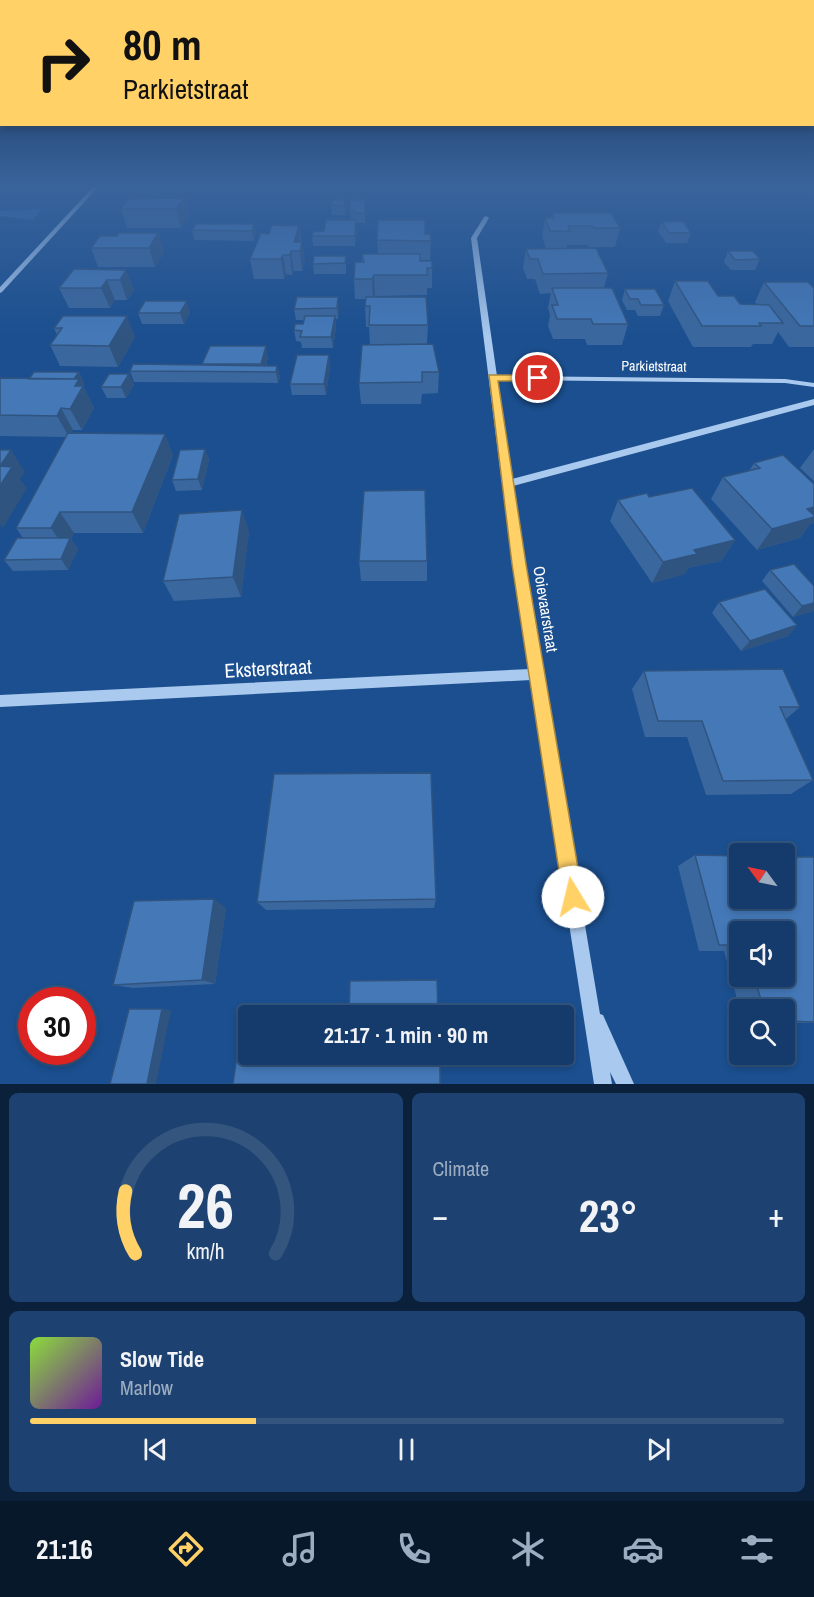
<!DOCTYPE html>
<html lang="en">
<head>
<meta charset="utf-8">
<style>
	:root { --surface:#143b6b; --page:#1d4271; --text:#f1f3f6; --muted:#9dadc1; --line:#33557e; --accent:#ffd166 }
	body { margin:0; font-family:"Archivo Narrow",sans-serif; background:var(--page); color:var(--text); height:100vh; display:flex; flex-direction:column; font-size:22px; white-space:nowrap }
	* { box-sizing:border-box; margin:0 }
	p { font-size:20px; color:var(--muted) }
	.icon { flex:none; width:33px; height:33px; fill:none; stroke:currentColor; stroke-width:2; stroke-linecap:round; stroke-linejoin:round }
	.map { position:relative; height:1084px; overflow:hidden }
	.sheet { display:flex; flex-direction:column; gap:9px; padding:9px; background:#0b203b; flex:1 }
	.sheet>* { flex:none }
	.banner { position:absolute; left:0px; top:0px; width:814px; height:126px; box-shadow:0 3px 9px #0003,0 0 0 2px var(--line); background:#ffd166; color:#111; overflow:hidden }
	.needle { width:39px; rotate:303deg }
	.controls { position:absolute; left:729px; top:843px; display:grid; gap:12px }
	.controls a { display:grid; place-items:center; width:66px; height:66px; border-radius:6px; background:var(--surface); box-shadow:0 3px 9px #0003,0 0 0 2px var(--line); font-size:30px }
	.speed { position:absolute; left:18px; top:987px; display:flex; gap:12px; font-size:30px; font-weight:700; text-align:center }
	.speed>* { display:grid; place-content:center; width:78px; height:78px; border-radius:50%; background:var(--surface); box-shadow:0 3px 9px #0003,0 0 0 2px var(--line); line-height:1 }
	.speed .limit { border:9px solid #d22; background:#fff; color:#111 }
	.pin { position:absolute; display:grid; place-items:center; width:51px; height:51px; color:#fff; margin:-26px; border:3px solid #fff; border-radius:50%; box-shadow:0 2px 6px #0007 }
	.me { position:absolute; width:66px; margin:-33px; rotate:351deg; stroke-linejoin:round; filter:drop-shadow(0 0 4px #0008) }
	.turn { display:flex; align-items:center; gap:21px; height:126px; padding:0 24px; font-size:27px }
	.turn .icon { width:78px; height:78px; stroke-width:2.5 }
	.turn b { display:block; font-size:42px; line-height:51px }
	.big { font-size:45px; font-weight:700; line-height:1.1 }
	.sheet .tile { flex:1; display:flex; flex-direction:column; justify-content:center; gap:9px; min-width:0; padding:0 21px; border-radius:9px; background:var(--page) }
	.sheet .dial { align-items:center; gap:0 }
	.dial svg { height:156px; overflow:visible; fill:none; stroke:var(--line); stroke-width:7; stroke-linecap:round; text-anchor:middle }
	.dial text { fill:var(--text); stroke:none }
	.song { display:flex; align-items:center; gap:18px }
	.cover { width:72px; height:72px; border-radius:9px; background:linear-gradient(135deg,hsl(90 70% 55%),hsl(280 70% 35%)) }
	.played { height:6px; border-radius:3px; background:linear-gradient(90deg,var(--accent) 30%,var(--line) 30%) }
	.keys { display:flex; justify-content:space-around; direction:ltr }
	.heat { display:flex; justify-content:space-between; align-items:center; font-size:33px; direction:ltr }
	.sheet .tiles { flex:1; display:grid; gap:9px; grid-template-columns:1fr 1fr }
	.tile:last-child { grid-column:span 2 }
	.trip { position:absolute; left:238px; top:1005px; width:336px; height:60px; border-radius:6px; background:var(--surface); box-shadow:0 3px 9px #0003,0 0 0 2px var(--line); font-weight:700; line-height:60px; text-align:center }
	.menu { display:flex; height:96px; justify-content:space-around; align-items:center; background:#08182b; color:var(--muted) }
	.menu .icon { width:42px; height:42px }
	.menu .current { color:var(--accent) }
	.menu b { font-size:27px; color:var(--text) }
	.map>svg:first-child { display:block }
	.green { fill:#2e69ad }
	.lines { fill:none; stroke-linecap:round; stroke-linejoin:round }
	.minor { fill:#a9c9ee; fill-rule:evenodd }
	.wall { fill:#3a679d; fill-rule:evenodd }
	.shaded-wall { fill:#305480 }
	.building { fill:#4478b7; stroke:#305480; stroke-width:1.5 }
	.route { fill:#ffd166; stroke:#a68842; stroke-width:1.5 }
	.labels { text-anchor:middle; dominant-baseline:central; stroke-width:6; stroke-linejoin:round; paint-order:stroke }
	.far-street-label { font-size:14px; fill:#fff; stroke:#1b4f8f }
	.street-label { font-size:16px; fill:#fff; stroke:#1b4f8f }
	.near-street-label { font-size:20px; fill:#fff; stroke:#1b4f8f }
</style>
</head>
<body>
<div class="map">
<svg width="814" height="1084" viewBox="0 0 814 1084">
	<rect width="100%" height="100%" fill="#1b4f8f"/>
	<!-- green -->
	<path class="green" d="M257,185H353L125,191L141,188Z
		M40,209V211L33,220L0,216V211Z"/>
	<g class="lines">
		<!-- minor -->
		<path class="minor" d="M95,185H100L2,292L0,293V287Z
			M486,216L489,218L477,238L497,376L785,379L814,383V387L785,383L497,380L512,479L814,399V405L513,486L524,564L600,1014L603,1015L634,1084H616L610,1072L612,1084H594L531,680L0,707V695L530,669L502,484L471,238L484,217Z"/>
	</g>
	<!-- wall -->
	<path class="wall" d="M184,198L189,216L181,228H127L121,209Z
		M345,200L346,210L345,215H332L331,205Z
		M350,209H365V223H356L357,230L355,246H313L312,236L353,220L351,219Z
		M552,213L620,228L615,247H589L588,245H567V249L608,273L604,288L628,324L622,345H587L585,339H553L548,326L550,315L548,308L551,293L540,294L535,279H527L523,268L526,249H546L542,236L545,218H551Z
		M662,222L691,233L687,243H666L658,231Z
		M254,224L256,234L254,241L194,240L192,230Z
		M299,226L305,261L302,271H294L292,275L286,274L284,279H254L250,259L269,234Z
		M158,233L164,252L155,267H98L91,248Z
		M377,240L431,241L430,260H420L432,268V288H427V295L375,296L374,297L428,325L427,344L439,372L438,393L422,394L421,404H361L359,383L370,345L369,327H366L365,306L366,299H355L354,279L362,262V254H378Z
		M728,251L760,259L755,270H731L724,262Z
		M346,256V274H314L313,264Z
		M126,270L134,290L127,300H115L110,308H69L59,288Z
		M675,281L740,304L757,305L755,302L764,282L814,288V347H789L778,332L772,344H753L751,347H693L668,301Z
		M625,289L664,305L660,316H638L635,310H627L622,300Z
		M339,308L338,319H335L336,327L333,348H302L301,342L296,341L294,330L303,324L304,320H296L294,309Z
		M190,312L184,324H142L138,313Z
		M63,316L135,337L118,367L60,366L50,345L57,335L54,328Z
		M329,355L330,366L326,395H292L290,384Z
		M268,357L266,366H277L280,377L278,383L134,382L130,371L203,365L202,364Z
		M79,372L84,383L83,386L94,408L82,430H73L71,433L173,455L143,533H74L71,539L78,549L68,570L13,571L4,560L23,538L16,528L66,437L0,436V378L29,379Z
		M129,374L134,385L126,398H107L101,387Z
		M205,449L209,460L202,490L176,491L172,480Z
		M814,449V481L800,468Z
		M754,463L814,484V523L810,524L800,538L757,550L711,499L723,477L749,471Z
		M649,497L735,540L721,561L688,568L685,574L652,583L610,521L618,500Z
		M249,531L241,597L174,601L163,581Z
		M359,561H427V581H361Z
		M770,570L814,586V611L793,617L762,581Z
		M719,602L797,625L788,636L741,651L712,613Z
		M644,671L800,707L786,719L813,780L791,794L706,795L687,737H645L632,689Z
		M695,855L814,857V1023H784V1010H740L724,951H699L678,866ZM740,932L784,976H740Z
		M436,899L434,908L266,910L257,902Z
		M226,908L215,984L133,988L113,985Z"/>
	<!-- shaded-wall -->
	<path class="shaded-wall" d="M184,198L189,216L181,228L176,209Z
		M345,200L346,210L345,215L344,206Z
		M356,220L357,230L355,246V236Z
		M254,224L256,234L254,241L252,231Z
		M299,226L301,245L294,242Z
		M158,233L164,252L155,267L149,248Z
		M302,242L305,261L302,271L300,251Z
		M291,251L294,271L292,275L290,255Z
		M283,255L286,274L284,279L281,259Z
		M126,270L134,290L127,300L120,280Z
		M374,275L375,296L373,299L372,279Z
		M107,280L115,300L110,308L101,288Z
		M338,297L339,308L338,319L337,308Z
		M187,301L190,312L184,324L180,313Z
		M127,316L135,337L118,367L109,346Z
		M335,316L336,327L333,348L331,337Z
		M266,346L268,357L264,372H263L261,364Z
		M329,355L330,366L326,395L324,384Z
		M277,366L280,377L278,383L276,372Z
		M79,372L84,383L83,386L94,408L82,430L70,409L71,385Z
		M129,374L134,385L126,398L121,387Z
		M61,408L73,430L69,437L57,416Z
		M165,434L173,455L143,533L132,512Z
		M205,449L209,460L202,490L198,479Z
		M11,450L25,472L20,479L27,488L3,528L0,524V466Z
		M814,507V523L810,524L800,538L757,550L772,529L807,509Z
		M242,510L249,531L241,597L233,577Z
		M60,512L74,533L71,539L78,549L68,570L61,559L65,549L51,528Z
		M735,540L721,561L688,568L685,574L652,583L663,562L694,550Z
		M814,603V611L793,617L802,606Z
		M797,625L788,636L741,651L750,641Z
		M214,899L226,908L215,984L202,980Z
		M162,1009L171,1010L156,1084H147Z"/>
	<!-- building -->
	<path class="building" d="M184,198L176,209H121L128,199Z
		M333,200H345L344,206L331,205Z
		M350,200H365V213H356L350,209Z
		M552,213H611L620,228H594L592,226H568L570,231H550L545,218H554Z
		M326,220H356L355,236H312L313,232L324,231Z
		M378,220H425V234H430L431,241L377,240Z
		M683,221L691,233H669L662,222Z
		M196,224H254L252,231L192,230Z
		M272,225L299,226L294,242H302L300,251H291L290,255H283L281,259H250L261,233L269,234Z
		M119,233H158L149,248H91L100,236H117Z
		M596,248L608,273L543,274L538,259H530L526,249Z
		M728,251H753L760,259L735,260Z
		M362,254H420V261H432V268H427V275H374L372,279H354L355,262H364Z
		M314,256H346L345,263L313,264Z
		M74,269L126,270L120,280H107L101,288H59Z
		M675,281H708L718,296H734L740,304L769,305L783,323H759L761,326H702Z
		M764,282H808L814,288V326H800Z
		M552,288H612L628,324H593L591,319H557L552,305H558Z
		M625,289H655L664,305H641L638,299H630Z
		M297,297H338L337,308L294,309Z
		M366,297H426L428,325H369L370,306H365Z
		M145,301H187L180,313H138Z
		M63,316H127L109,346L50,345L62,328H54Z
		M305,316H335L331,337H300L302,331L294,330L295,324H303Z
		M433,344L439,372H422V382L359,383L362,345Z
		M210,346H266L261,364H202Z
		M297,355H329L324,384H290Z
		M133,364L277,366L276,372L130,371Z
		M34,372H79L74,379H29Z
		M109,374H129L121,387H101Z
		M0,378L79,379L75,386H83L70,409L61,408L57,416L0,415Z
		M68,433L165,434L132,512H60L51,528H16Z
		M205,449L198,479L172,480L180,450Z
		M0,450H11L0,466L12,467L0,486Z
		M783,455L814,484V507L807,509L814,515V517L772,529L723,477L760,468L754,463Z
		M692,488L735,540L694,550L697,554L663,562L618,500L647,493L649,497Z
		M425,490L427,561H359L364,491Z
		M242,510L233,577L163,581L179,514Z
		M17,538H70L61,559L4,560Z
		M794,564L814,586V603L802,606L770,570Z
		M765,589L797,625L750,641L719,602Z
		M783,669L800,707H780L813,780L723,781L702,721H658L644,671Z
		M431,773L436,899L257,902L274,774Z
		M695,855L740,856V898H784V857H814V1022L784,1021V1010H764L754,976H784V932H740V945H719Z
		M214,899L202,980L113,985L134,901Z
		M437,980L438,1016H349L350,981Z
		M129,1009H162L147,1084H110Z
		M242,1020H249V1054H440V1084H233Z"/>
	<!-- sky -->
	<linearGradient id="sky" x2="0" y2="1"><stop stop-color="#0f2b4f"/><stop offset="0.55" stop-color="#39639b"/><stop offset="1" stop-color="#39639b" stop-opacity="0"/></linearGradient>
	<rect width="814" height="337" fill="url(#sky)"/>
	<!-- route -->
	<path class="route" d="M489,375H538L543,378L538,381H498L526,564L583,897L580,905L573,908L566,905L563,897L512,564Z"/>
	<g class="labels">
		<!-- far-street labels -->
		<g class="far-street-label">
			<text transform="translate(654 366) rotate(1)">Parkietstraat</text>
		</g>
		<!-- street labels -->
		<g class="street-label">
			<text transform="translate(546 609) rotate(81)">Ooievaarstraat</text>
		</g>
		<!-- near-street labels -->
		<g class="near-street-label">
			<text transform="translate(268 668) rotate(-3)">Eksterstraat</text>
		</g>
	</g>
</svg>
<div class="controls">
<a><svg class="needle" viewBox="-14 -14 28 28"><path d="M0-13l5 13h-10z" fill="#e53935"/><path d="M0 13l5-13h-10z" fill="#9dadc1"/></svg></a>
<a><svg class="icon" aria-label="sound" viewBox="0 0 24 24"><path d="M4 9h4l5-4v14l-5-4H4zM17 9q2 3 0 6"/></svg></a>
<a><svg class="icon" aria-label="search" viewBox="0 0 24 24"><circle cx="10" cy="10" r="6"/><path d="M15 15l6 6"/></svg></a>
</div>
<div class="speed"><div class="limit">30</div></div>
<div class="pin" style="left:538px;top:378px;background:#d93025"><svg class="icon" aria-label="arrive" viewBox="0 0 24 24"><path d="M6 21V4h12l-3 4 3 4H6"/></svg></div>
<svg class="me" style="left:573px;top:897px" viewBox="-20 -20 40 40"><circle r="19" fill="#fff"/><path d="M0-13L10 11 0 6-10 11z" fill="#ffd166"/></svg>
<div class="trip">21:17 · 1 min · 90 m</div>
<div class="banner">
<div class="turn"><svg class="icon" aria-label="right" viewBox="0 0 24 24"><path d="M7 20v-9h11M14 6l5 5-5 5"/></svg><div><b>80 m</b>Parkietstraat</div></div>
</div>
</div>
<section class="sheet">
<div class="tiles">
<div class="tile dial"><svg viewBox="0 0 100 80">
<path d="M14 69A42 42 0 1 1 86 69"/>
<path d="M14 69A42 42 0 0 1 9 37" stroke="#ffd166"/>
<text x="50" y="56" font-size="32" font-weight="700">26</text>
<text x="50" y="72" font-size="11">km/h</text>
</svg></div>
<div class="tile"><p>Climate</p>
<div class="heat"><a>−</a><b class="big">23°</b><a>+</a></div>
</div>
<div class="tile">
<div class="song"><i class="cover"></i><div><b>Slow Tide</b><p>Marlow</p></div></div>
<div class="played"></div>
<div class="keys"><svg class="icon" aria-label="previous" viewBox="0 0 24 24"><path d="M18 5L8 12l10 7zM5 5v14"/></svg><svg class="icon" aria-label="pause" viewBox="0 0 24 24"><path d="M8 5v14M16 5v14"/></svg><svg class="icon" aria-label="next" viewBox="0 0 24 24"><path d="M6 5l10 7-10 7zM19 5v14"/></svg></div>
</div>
</div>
</section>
<nav class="menu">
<b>21:16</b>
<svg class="icon current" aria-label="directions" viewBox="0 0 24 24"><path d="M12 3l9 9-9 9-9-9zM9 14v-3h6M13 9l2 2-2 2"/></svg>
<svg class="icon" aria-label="music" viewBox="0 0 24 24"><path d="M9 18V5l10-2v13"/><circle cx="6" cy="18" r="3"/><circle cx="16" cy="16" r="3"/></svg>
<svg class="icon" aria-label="phone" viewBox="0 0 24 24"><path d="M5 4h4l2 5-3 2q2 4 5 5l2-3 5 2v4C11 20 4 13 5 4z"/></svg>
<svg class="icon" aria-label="climate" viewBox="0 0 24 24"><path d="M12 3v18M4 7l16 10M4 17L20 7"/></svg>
<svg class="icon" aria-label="car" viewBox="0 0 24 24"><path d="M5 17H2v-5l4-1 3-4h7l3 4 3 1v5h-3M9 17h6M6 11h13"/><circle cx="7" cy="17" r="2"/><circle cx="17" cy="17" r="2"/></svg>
<svg class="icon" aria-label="filters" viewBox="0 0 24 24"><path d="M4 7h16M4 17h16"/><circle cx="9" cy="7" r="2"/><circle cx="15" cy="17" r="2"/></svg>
</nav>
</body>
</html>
